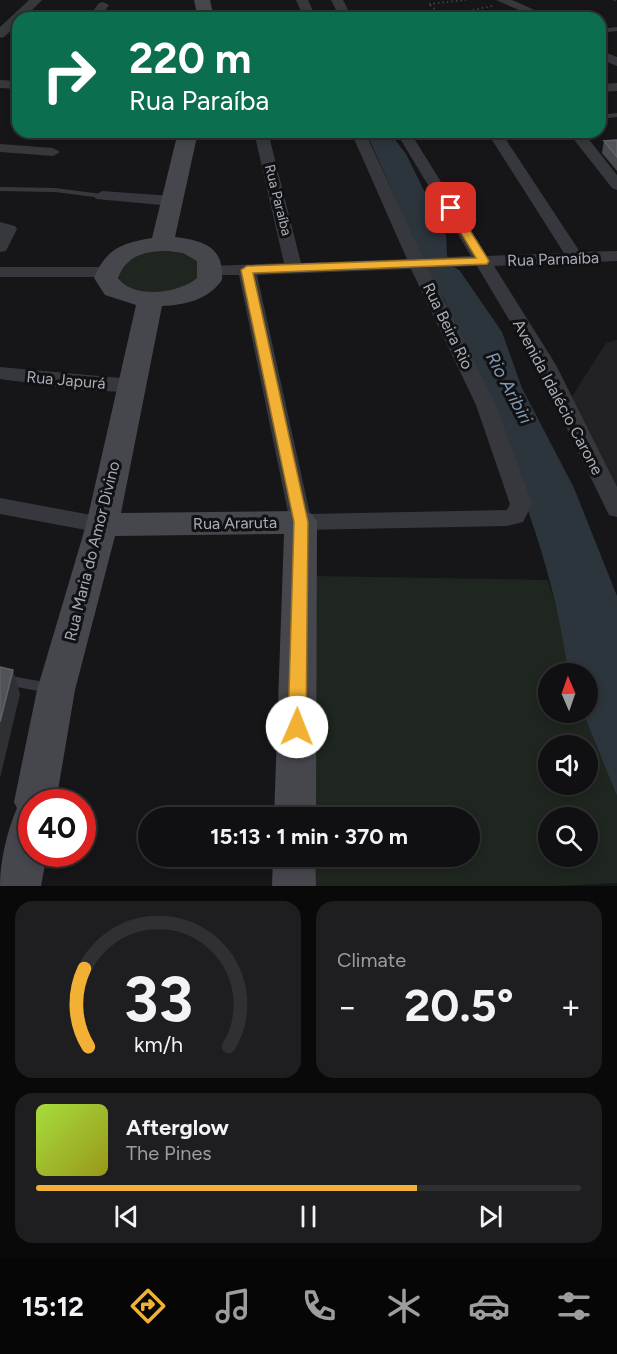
<!DOCTYPE html>
<html lang="en">
<head>
<meta charset="utf-8">
<style>
	:root { --surface:#101012; --page:#1e1e20; --text:#f1f3f6; --muted:#9c9d9f; --line:#303032; --accent:#f2b134 }
	body { margin:0; font-family:Figtree,sans-serif; background:var(--page); color:var(--text); height:100vh; display:flex; flex-direction:column; font-size:22px; white-space:nowrap }
	* { box-sizing:border-box; margin:0 }
	p { font-size:20px; color:var(--muted) }
	.icon { flex:none; width:33px; height:33px; fill:none; stroke:currentColor; stroke-width:2; stroke-linecap:round; stroke-linejoin:round }
	.map { position:relative; height:886px; overflow:hidden }
	.side { display:flex; flex-direction:column; gap:15px; padding:15px; background:#09090a; flex:1 }
	.side>* { flex:none }
	.banner { position:absolute; left:12px; top:12px; width:594px; height:126px; border-radius:18px; box-shadow:0 3px 9px #0003,0 0 0 2px var(--line); background:#0b6e4f; color:#fff; overflow:hidden }
	.needle { width:39px; rotate:358deg }
	.tools { position:absolute; left:538px; top:663px; display:grid; gap:12px }
	.tools a { display:grid; place-items:center; width:60px; height:60px; border-radius:50%; background:var(--surface); box-shadow:0 3px 9px #0003,0 0 0 2px var(--line); font-size:30px }
	.speed { position:absolute; left:18px; top:789px; display:flex; gap:12px; font-size:30px; font-weight:700; text-align:center }
	.speed>* { display:grid; place-content:center; width:78px; height:78px; border-radius:50%; background:var(--surface); box-shadow:0 3px 9px #0003,0 0 0 2px var(--line); line-height:1 }
	.speed .limit { border:9px solid #d22; background:#fff; color:#111 }
	.pin { position:absolute; display:grid; place-items:center; width:51px; height:51px; color:#fff; margin:-26px; border-radius:12px; box-shadow:0 3px 9px #0006 }
	.me { position:absolute; width:66px; margin:-33px; rotate:1deg; stroke-linejoin:round; filter:drop-shadow(0 0 4px #0008) }
	.turn { display:flex; align-items:center; gap:21px; height:126px; padding:0 18px; font-size:27px }
	.turn .icon { width:78px; height:78px; stroke-width:2.5 }
	.turn b { display:block; font-size:42px; line-height:51px }
	.big { font-size:45px; font-weight:700; line-height:1.1 }
	.side .tile { flex:1; display:flex; flex-direction:column; justify-content:center; gap:9px; min-width:0; padding:0 21px; border-radius:18px; background:var(--page) }
	.side .dial { align-items:center; gap:0 }
	.dial svg { height:156px; overflow:visible; fill:none; stroke:var(--line); stroke-width:7; stroke-linecap:round; text-anchor:middle }
	.dial text { fill:var(--text); stroke:none }
	.song { display:flex; align-items:center; gap:18px }
	.cover { width:72px; height:72px; border-radius:9px; background:linear-gradient(135deg,hsl(80 70% 55%),hsl(60 70% 35%)) }
	.played { height:6px; border-radius:3px; background:linear-gradient(90deg,var(--accent) 70%,var(--line) 70%) }
	.keys { display:flex; justify-content:space-around; direction:ltr }
	.heat { display:flex; justify-content:space-between; align-items:center; font-size:33px; direction:ltr }
	.side .tiles { flex:1; display:grid; gap:15px; grid-template-columns:1fr 1fr }
	.tile:last-child { grid-column:span 2 }
	.trip { position:absolute; left:138px; top:807px; width:342px; height:60px; border-radius:30px; background:var(--surface); box-shadow:0 3px 9px #0003,0 0 0 2px var(--line); font-weight:700; line-height:60px; text-align:center }
	.tabs { display:flex; height:96px; justify-content:space-around; align-items:center; background:#060607; color:var(--muted) }
	.tabs .icon { width:42px; height:42px }
	.tabs .active { color:var(--accent) }
	.tabs b { font-size:27px; color:var(--text) }
	.map>svg:first-child { display:block }
	.built { fill:#222225 }
	.green { fill:#1e261f; fill-rule:evenodd }
	.water { fill:#2c353c }
	.lines { fill:none; stroke-linecap:round; stroke-linejoin:round }
	.path { stroke:#3d3f44; stroke-width:2; stroke-dasharray:1.5 3; stroke-linecap:butt }
	.lane { fill:#37383d; fill-rule:evenodd }
	.street { fill:#37383d; fill-rule:evenodd }
	.secondary { fill:#45474d; fill-rule:evenodd }
	.wall { fill:#47494d }
	.shaded-wall { fill:#2f3033 }
	.building { fill:#525359; stroke:#5f6168; stroke-width:1.5 }
	.route { fill:#f2b134; stroke:#9d7322; stroke-width:1.5 }
	.labels { text-anchor:middle; dominant-baseline:central; stroke-width:6; stroke-linejoin:round; paint-order:stroke }
	.far-street-label { font-size:14px; fill:#a8adb8; stroke:#111113 }
	.street-label { font-size:16px; fill:#a8adb8; stroke:#111113 }
	.water-label { font-size:18px; font-style:italic; fill:#7f9bb3; stroke:#111113 }
</style>
</head>
<body>
<div class="map">
<svg width="617" height="886" viewBox="0 0 617 886">
	<rect width="100%" height="100%" fill="#161618"/>
	<!-- built -->
	<path class="built" d="M617,340V493L571,398L606,343Z"/>
	<!-- green -->
	<path class="green" d="M149,251H177L195,256L204,275L176,294L132,291L120,282L119,274L130,259Z
		M314,576L548,580L563,631L569,673L549,674V712L583,713L617,796V883L555,886H314V857L470,856V818L314,817ZM549,746H588V784H549ZM549,818H588V856H549Z"/>
	<!-- water -->
	<path class="water" d="M366,132H389L406,154L446,235L447,255L449,263L460,271L502,332L522,388L574,488L617,596V796L583,713L588,712V674L569,673L568,672C551,541 493,422 445,301L429,274Z"/>
	<g class="lines">
		<!-- path -->
		<path class="path" d="M614,0L617,1
			M429,4L466,0
			M430,5L445,18
			M358,16L387,13
			M442,16L492,6"/>
		<!-- lane -->
		<path class="lane" d="M617,27V31L600,33V29Z
			M617,113V117L600,119V115Z
			M0,187L55,188L102,194L106,196L102,198L55,192L0,191Z
			M0,674L50,683L55,684L57,688L55,692L50,693L0,684Z"/>
		<!-- street -->
		<path class="street" d="M29,0H42L24,18H18V24L4,37L0,38V27Z
			M296,0H308L316,18H304Z
			M331,0H343L352,18H340Z
			M496,0H512L553,18H537Z
			M103,2L109,5L100,18H88L99,3Z
			M600,50L617,57V66L600,59Z
			M0,80L18,81V89L0,88Z
			M617,83V91L600,92V84Z
			M254,132H268L301,263L407,259L351,132H365L423,258L471,256L396,132H410L487,256L564,253L487,132H501L580,252L617,251V261L494,266L556,365L617,487V517L609,515L606,509L536,365L477,266L428,268L496,405L532,504L523,522L507,526L301,530L293,528L290,522L239,275H206L203,271L206,267L212,266L284,263ZM411,269L476,405L510,504L507,510L310,514L257,275Z
			M568,132H583L617,175V190L612,188Z
			M0,144L53,148L60,152L53,156L0,152Z
			M102,191L172,196L180,201L172,206L96,199L94,196Z
			M0,222L15,226L17,229L6,251L0,252Z
			M0,267H107L113,268L116,272L113,276L107,277H0Z
			M0,367L132,379L139,381L142,385L139,389C109,397 34,383 0,379Z
			M0,498L102,517L110,519L113,525L110,531L102,533L0,514Z"/>
		<!-- secondary -->
		<path class="secondary" d="M194,0H210L214,18H198Z
			M178,132H198L175,237C205,241 224,247 222,280C208,300 185,305 162,306L121,513L301,511L312,514L317,522L316,818H274L284,534L115,536L75,690L56,802H32V854H47L41,886H0C0,861 7,831 17,808L14,802L37,690L86,525L136,305L105,295L94,278C106,249 121,243 152,238ZM168,251L183,253L197,261V278C180,293 134,300 118,278C127,255 145,251 168,251Z
			M273,856H315L316,886H272Z"/>
	</g>
	<!-- wall -->
	<path class="wall" d="M617,140V171L602,153L604,141Z"/>
	<!-- shaded-wall -->
	<path class="shaded-wall" d="M13,670L20,694L0,778V722Z"/>
	<!-- building -->
	<path class="building" d="M617,140V157L604,141Z
		M0,667L13,670L0,722Z"/>
	<!-- route -->
	<path class="route" d="M451,205L456,208L489,261L487,264L253,273L308,522L306,727L303,732L297,734L291,732L288,727L294,522L241,270L247,266L476,258L446,208Z"/>
	<g class="labels">
		<!-- far-street labels -->
		<g class="far-street-label">
			<text transform="translate(278 200) rotate(76)">Rua Paraíba</text>
		</g>
		<!-- street labels -->
		<g class="street-label">
			<text transform="translate(553 259) rotate(-2)">Rua Parnaíba</text>
			<text transform="translate(448 326) rotate(64)">Rua Beira Rio</text>
			<text transform="translate(66 380) rotate(5)">Rua Japurá</text>
			<text transform="translate(558 397) rotate(62)">Avenida Idalécio Carone</text>
			<text transform="translate(235 523) rotate(-1)">Rua Araruta</text>
			<text transform="translate(92 551) rotate(-76)">Rua Maria do Amor Divino</text>
		</g>
		<!-- water labels -->
		<g class="water-label">
			<text transform="translate(509 388) rotate(62)">Rio Aribiri</text>
		</g>
	</g>
</svg>
<div class="tools">
<a><svg class="needle" viewBox="-14 -14 28 28"><path d="M0-13l5 13h-10z" fill="#e53935"/><path d="M0 13l5-13h-10z" fill="#9c9d9f"/></svg></a>
<a><svg class="icon" aria-label="sound" viewBox="0 0 24 24"><path d="M4 9h4l5-4v14l-5-4H4zM17 9q2 3 0 6"/></svg></a>
<a><svg class="icon" aria-label="search" viewBox="0 0 24 24"><circle cx="10" cy="10" r="6"/><path d="M15 15l6 6"/></svg></a>
</div>
<div class="speed"><div class="limit">40</div></div>
<div class="pin" style="left:451px;top:208px;background:#d93025"><svg class="icon" aria-label="arrive" viewBox="0 0 24 24"><path d="M6 21V4h12l-3 4 3 4H6"/></svg></div>
<svg class="me" style="left:297px;top:727px" viewBox="-20 -20 40 40"><circle r="19" fill="#fff"/><path d="M0-13L10 11 0 6-10 11z" fill="#f2b134"/></svg>
<div class="trip">15:13 · 1 min · 370 m</div>
<div class="banner">
<div class="turn"><svg class="icon" aria-label="right" viewBox="0 0 24 24"><path d="M7 20v-9h11M14 6l5 5-5 5"/></svg><div><b>220 m</b>Rua Paraíba</div></div>
</div>
</div>
<section class="side">
<div class="tiles">
<div class="tile dial"><svg viewBox="0 0 100 80">
<path d="M14 69A42 42 0 1 1 86 69"/>
<path d="M14 69A42 42 0 0 1 12 29" stroke="#f2b134"/>
<text x="50" y="56" font-size="32" font-weight="700">33</text>
<text x="50" y="72" font-size="11">km/h</text>
</svg></div>
<div class="tile"><p>Climate</p>
<div class="heat"><a>−</a><b class="big">20.5°</b><a>+</a></div>
</div>
<div class="tile">
<div class="song"><i class="cover"></i><div><b>Afterglow</b><p>The Pines</p></div></div>
<div class="played"></div>
<div class="keys"><svg class="icon" aria-label="previous" viewBox="0 0 24 24"><path d="M18 5L8 12l10 7zM5 5v14"/></svg><svg class="icon" aria-label="pause" viewBox="0 0 24 24"><path d="M8 5v14M16 5v14"/></svg><svg class="icon" aria-label="next" viewBox="0 0 24 24"><path d="M6 5l10 7-10 7zM19 5v14"/></svg></div>
</div>
</div>
</section>
<nav class="tabs">
<b>15:12</b>
<svg class="icon active" aria-label="directions" viewBox="0 0 24 24"><path d="M12 3l9 9-9 9-9-9zM9 14v-3h6M13 9l2 2-2 2"/></svg>
<svg class="icon" aria-label="music" viewBox="0 0 24 24"><path d="M9 18V5l10-2v13"/><circle cx="6" cy="18" r="3"/><circle cx="16" cy="16" r="3"/></svg>
<svg class="icon" aria-label="phone" viewBox="0 0 24 24"><path d="M5 4h4l2 5-3 2q2 4 5 5l2-3 5 2v4C11 20 4 13 5 4z"/></svg>
<svg class="icon" aria-label="climate" viewBox="0 0 24 24"><path d="M12 3v18M4 7l16 10M4 17L20 7"/></svg>
<svg class="icon" aria-label="car" viewBox="0 0 24 24"><path d="M5 17H2v-5l4-1 3-4h7l3 4 3 1v5h-3M9 17h6M6 11h13"/><circle cx="7" cy="17" r="2"/><circle cx="17" cy="17" r="2"/></svg>
<svg class="icon" aria-label="filters" viewBox="0 0 24 24"><path d="M4 7h16M4 17h16"/><circle cx="9" cy="7" r="2"/><circle cx="15" cy="17" r="2"/></svg>
</nav>
</body>
</html>
